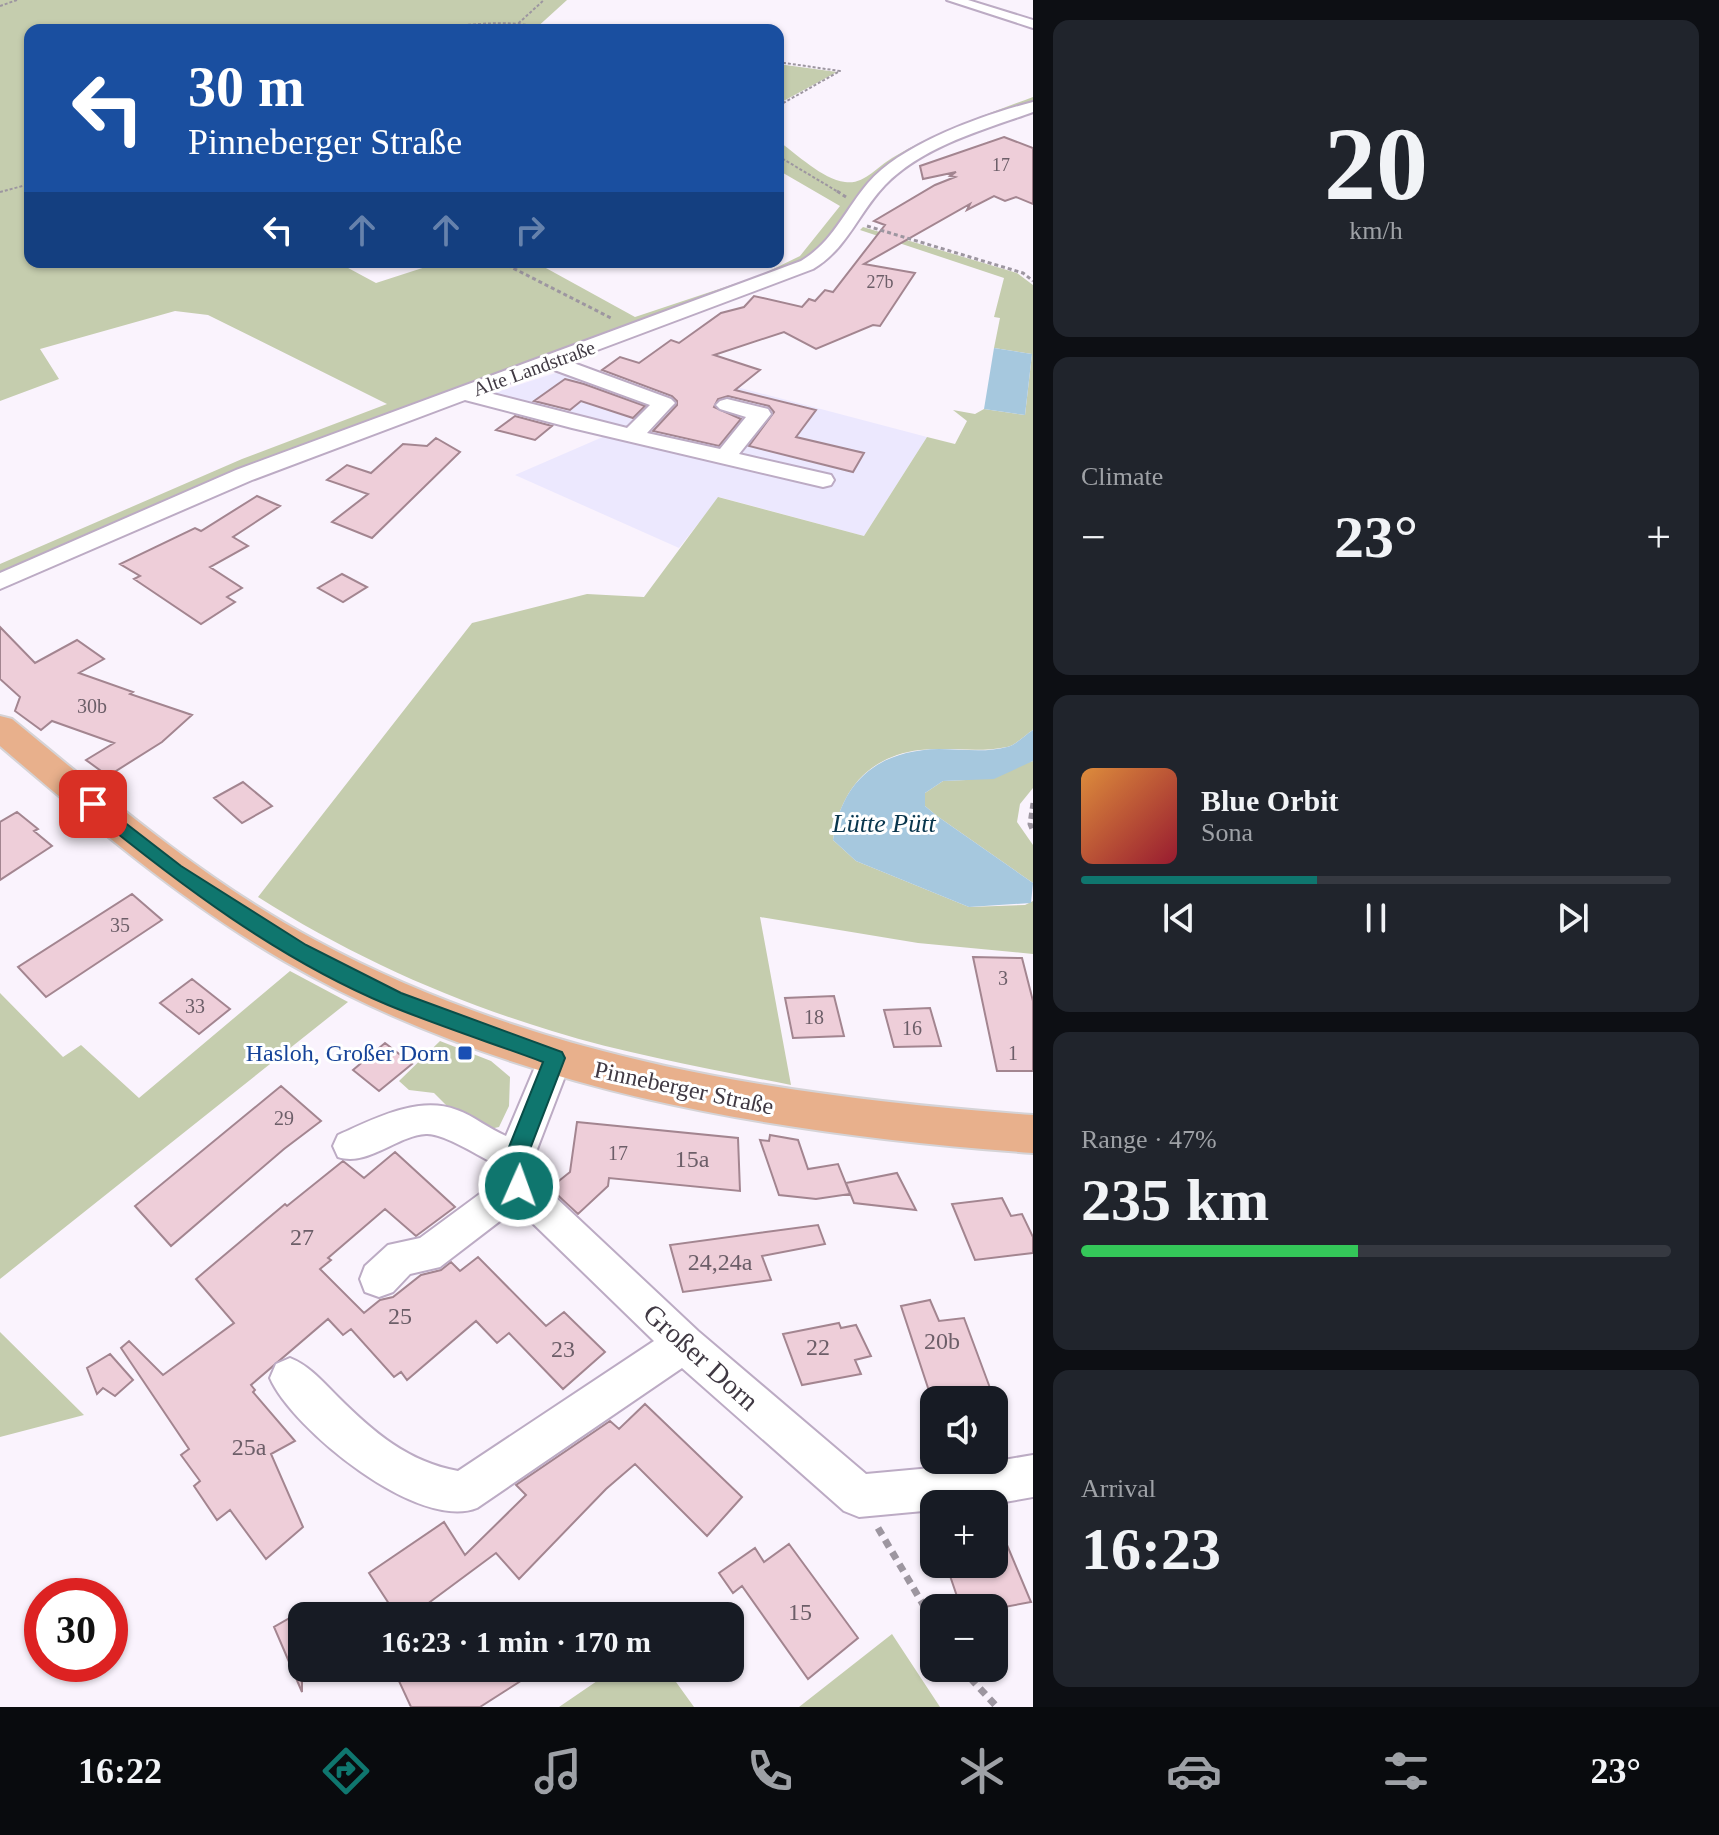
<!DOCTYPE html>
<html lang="en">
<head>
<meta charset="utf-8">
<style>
	:root { --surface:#171b24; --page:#20242c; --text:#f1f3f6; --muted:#9ea1a6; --line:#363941; --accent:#0f766e }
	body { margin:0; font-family:Georgia,serif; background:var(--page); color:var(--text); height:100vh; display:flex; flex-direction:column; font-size:30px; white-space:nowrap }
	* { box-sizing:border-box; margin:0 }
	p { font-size:26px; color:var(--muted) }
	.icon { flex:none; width:44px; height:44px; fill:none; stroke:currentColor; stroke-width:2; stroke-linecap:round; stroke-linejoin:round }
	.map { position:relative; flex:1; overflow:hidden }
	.drawer { display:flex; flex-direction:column; gap:20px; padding:20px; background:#0d0f14; width:686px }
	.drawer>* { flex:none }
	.guide { position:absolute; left:24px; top:24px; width:760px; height:244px; border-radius:16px; box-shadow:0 2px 6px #0004; background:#1a4fa0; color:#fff; overflow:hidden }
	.buttons { position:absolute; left:920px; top:1386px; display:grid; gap:16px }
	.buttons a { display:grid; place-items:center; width:88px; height:88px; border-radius:16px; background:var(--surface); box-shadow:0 2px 6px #0004; font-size:40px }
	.speed { position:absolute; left:24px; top:1578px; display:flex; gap:16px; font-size:40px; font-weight:700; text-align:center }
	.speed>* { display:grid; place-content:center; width:104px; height:104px; border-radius:50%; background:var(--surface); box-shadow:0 2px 6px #0004; line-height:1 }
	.speed .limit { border:12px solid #d22; background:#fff; color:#111 }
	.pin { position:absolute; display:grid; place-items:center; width:68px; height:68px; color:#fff; margin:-34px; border-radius:16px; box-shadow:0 4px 12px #0006 }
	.me { position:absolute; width:88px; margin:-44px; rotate:2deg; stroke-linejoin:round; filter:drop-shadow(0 0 6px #0008) }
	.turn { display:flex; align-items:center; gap:28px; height:168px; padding:0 32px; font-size:36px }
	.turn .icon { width:104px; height:104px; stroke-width:2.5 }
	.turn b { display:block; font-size:56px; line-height:68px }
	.lanes { display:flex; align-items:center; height:76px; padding:0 32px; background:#0003; justify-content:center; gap:40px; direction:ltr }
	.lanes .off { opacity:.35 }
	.big { font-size:60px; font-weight:800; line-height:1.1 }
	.drawer .widget { flex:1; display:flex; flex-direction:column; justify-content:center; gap:12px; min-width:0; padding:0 28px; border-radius:16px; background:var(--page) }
	.drawer .dial { align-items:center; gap:0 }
	.dial b { font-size:104px; line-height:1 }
	.song { display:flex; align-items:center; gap:24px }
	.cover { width:96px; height:96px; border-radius:12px; background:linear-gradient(135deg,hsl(30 70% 55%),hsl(350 70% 35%)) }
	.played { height:8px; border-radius:4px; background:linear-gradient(90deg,var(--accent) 40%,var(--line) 40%) }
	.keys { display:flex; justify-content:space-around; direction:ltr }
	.heat { display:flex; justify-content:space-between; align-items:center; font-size:44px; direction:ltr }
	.charge { height:12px; border-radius:6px; background:linear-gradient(90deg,#34c759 47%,var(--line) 0) }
	.trip { position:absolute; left:288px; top:1602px; width:456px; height:80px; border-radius:16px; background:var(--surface); box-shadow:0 2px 6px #0004; font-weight:800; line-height:80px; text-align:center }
	.tab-bar { display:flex; height:128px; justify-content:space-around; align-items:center; background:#090b0e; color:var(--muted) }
	.tab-bar .icon { width:56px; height:56px }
	.tab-bar .selected { color:var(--accent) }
	.tab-bar b { font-size:36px; color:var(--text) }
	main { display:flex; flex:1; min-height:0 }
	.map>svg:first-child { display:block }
	.industrial { fill:#ece8fe }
	.green { fill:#c5cdae }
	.water { fill:#a6c8de }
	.building { fill:#eeced9; stroke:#a38590; stroke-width:2 }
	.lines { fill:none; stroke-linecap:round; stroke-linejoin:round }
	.minor-casing { stroke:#bcabc4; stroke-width:4 }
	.major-casing { stroke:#d5d3d6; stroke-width:4 }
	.path-far3 { stroke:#9d96a0; stroke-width:2; stroke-dasharray:3 2; stroke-linecap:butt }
	.path-far2 { stroke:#9d96a0; stroke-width:3; stroke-dasharray:4 3; stroke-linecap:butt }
	.path-far1 { stroke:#9d96a0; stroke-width:5; stroke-dasharray:6 4; stroke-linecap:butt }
	.path { stroke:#9d96a0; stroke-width:7; stroke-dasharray:8 6; stroke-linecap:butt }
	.minor { fill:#fff; fill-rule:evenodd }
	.major { fill:#e8b08c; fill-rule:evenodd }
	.route { fill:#0f766e; stroke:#0a4d48; stroke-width:2 }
	.transit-dot { fill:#1a4fb4; stroke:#fff; stroke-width:3 }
	.labels { text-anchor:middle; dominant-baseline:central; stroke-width:6; stroke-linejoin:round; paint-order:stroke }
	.far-number-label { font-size:18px; fill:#6c5e68 }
	.far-street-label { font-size:20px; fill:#403943; stroke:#fff }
	.number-label { font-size:20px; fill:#6c5e68 }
	.transit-label { font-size:24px; fill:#164399; stroke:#fff; text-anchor:end }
	.street-label { font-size:24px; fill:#403943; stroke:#fff }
	.near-number-label { font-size:24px; fill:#6c5e68 }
	.water-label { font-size:26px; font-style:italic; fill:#09364d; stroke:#fff }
	.near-street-label { font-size:28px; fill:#403943; stroke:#fff }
</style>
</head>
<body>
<main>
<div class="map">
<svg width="1033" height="1707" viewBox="0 0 1033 1707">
	<rect width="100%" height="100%" fill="#faf3fd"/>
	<!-- industrial -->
	<path class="industrial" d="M571,368L639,390L675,394L695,376L927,437L864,536L719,497L679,548L515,475L605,436L472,400Z"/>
	<!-- green -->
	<path class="green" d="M0,0H567L534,30H30V262H337L376,283L441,262H535L635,317L761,275L800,256L840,206L778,170V141C797,154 822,179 845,182C864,185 877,167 892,158C937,131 985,115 1033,97V104L1004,113L880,176L818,258L641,324L395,411L185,493L0,575V564L242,459L387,404L208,315L175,311L40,349L59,379L0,401Z
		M778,64L837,72L778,104Z
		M863,227L1017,273L1033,285V730C1025,735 1016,745 1007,747C979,753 949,747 920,750C869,756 840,790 833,840L856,861L969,907L1025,905L1033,901V954L918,943L760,917L791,1085C711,1069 630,1055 552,1031C449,1000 349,955 258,897L472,623L587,594L644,597L718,497L864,536L927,437L955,444L967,421L953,410L975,414L984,409L1025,415L1032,354L994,348L1000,318L994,317L1004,278L860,230Z
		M1033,761V788L1020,804L1017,822L1033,845V883L937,816L925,806V793L943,781L966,780Z
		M290,971L348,1002L0,1279V993L63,1057L81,1045L139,1098Z
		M440,1041L491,1061L510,1077L509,1106L499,1127L490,1129L454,1113L434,1093L409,1090L399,1081Z
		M0,1332L84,1415L0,1437Z
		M892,1634L940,1707H799Z
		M616,1668H666L694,1707H559Z"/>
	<!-- water -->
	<path class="water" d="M994,348L1032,354L1025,415L984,409Z
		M1033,730V761L994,779L943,781L925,793V806L937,816L1033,883L1031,903L969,907L856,861L833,840C841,781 879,750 939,749C961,749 986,753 1007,747C1016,745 1025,735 1033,730Z"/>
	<!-- building -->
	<path class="building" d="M1004,137L1033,148V204L1016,197L1005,201L994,196L967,210L970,204L864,264L915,273L880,326L873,325L816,349L784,332L714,355L760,370L735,390L816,410L796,437L864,453L853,472L749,446L774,412L769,406L728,396L718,399L714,407L741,419L719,446L653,431L677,405V401L672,396L602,370L620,357L639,363L671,340L679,343L721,313L744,307L754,296L802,307L809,299L815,301L825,290L833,292L885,225L874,221L935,185L955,177L950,176L956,172L923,179L920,166Z
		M565,379L584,384L645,406L633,418L581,401L570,410L534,401Z
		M515,416L552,426L535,440L496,430Z
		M436,438L460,452L372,538L332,522L368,494L327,480L347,465L371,473L403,444L427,446Z
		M257,496L280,506L233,537L248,546L210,567L242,588L227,597L235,602L201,624L134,579L140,576L120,564L195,528L201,531Z
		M342,574L367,587L343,602L318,588Z
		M0,627L35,663L77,640L104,659L79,673L133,692L130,694L192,715L162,742L108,776L86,760L114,743L52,721L41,730L15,711L20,697L0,679Z
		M243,782L272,806L242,823L214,798Z
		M17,812L38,829L34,831L52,846L0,880V822Z
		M132,894L162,920L46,997L18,967Z
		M973,957L1022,958L1033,1001V1071H997Z
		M192,979L230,1009L199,1034L160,1003Z
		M834,996L844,1036L793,1038L785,998Z
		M930,1008L941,1046L894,1047L884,1010Z
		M385,1043L412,1064L379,1091L353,1070Z
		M281,1086L321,1121L284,1149L171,1246L135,1206Z
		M577,1122L738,1138L740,1191L609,1178L608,1186L578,1214L550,1188L570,1172Z
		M770,1135L798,1140L808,1169L838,1164L850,1194L816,1199L779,1195L760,1140L769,1141Z
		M395,1152L455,1207L416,1236L385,1209L328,1258L331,1260L320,1269L364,1313L380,1300L393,1297L421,1275L441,1270L451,1262L460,1271L478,1257L546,1326L564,1312L605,1352L563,1389L509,1333L497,1343L476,1321L407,1380L401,1372L394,1377L351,1329L343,1335L328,1319L251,1385L255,1390L253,1392L295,1441L271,1454L303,1527L266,1559L230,1510L217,1520L194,1486L200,1481L181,1455L189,1449L121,1348L129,1341L163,1375L234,1323L196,1279L285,1204L287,1206L343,1161L364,1178Z
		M897,1173L916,1210L854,1203L846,1183Z
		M1002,1198L1011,1216L1022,1214L1033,1237V1253L975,1260L952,1204Z
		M818,1225L825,1244L762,1256L771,1280L683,1292L670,1245Z
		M930,1300L939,1321L964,1318L993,1396L932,1400L901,1306Z
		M839,1323L841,1328L856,1325L871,1356L855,1360L861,1374L802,1385L783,1334Z
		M110,1354L133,1380L115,1396L103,1388L97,1394L87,1368Z
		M645,1404L742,1497L707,1536L635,1464L606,1489L519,1579L496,1553L411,1616H397L369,1573L444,1522L465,1555L526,1495L516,1485L610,1421L619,1429Z
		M994,1514L1031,1602L999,1608H961L946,1564H994Z
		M789,1544L858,1638L808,1679L742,1586L733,1593L719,1573L755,1548L764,1562Z
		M302,1611V1692L274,1627Z
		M416,1668H541L480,1707H411L398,1679Z"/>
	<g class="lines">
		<!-- minor casing -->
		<g class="minor-casing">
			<path id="minor" d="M947,0H968L1033,20V28Z
				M1033,102V112C983,130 923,146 885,185C858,213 848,248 813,269L568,361L671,399L675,403L671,407L647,433L720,449L746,417L720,409L716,405L720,401L727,399L768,409L771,414L739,454L831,475L834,480L831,485L823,487L572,428L465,400L252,480L0,589V573L236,470L801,261C833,242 845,210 868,183C903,143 983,115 1033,102ZM549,368L650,405L627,428L485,392Z
				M555,1044L567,1048L572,1058L534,1157L536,1179L698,1331L866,1474L986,1463L1033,1455V1497L993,1504H934V1510L859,1517L844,1511L682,1368L477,1508C419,1532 292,1429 270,1378L276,1364L290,1358C310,1366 323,1382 338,1397C373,1432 408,1462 458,1471L654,1341L517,1208L440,1267L410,1274L393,1292L379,1297L365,1292L360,1279L365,1266L388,1245L420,1238L500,1179L499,1166C480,1157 444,1133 426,1134C396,1136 367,1167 338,1157L333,1146L338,1135C374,1119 418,1095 457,1110C474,1116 489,1129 506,1136L543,1048Z"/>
		</g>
		<!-- major casing -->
		<g class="major-casing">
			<path id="major" d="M0,716L12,719C108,798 205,881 315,940C538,1060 784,1097 1033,1115V1153C775,1134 512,1092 284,961C181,901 90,823 0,746Z"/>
		</g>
		<!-- path-far3 -->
		<path class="path-far3" d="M0,6L17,0
			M298,30C346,29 394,30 441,27C483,24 510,19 552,30
			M511,30L544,0
			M778,62L840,71L778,106
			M778,156L840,193
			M0,192L30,184"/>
		<!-- path-far2 -->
		<path class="path-far2" d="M837,191L846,197
			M867,226L1023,273L1033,281
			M501,262L611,318"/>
		<!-- path-far1 -->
		<path class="path-far1" d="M1033,803L1030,824L1033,831"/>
		<!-- path -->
		<path class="path" d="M878,1528L934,1623
			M961,1668L997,1707"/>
		<!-- minor -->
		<use href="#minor" class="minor"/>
		<!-- major -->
		<use href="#major" class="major"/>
	</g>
	<!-- route -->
	<path class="route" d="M93,798L181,866L306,945L401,993L562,1052L565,1058L527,1157L530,1186L526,1193L519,1196L511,1193L505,1157L543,1062C492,1043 439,1026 388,1005C278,959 179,884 87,809L85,804L87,800Z"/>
	<!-- markers -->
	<rect class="transit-dot" x="457" y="1045" width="16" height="16" rx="4"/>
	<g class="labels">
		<!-- far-number labels -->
		<g class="far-number-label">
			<text x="1001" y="165">17</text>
			<text x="880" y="282">27b</text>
		</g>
		<!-- far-street labels -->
		<g class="far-street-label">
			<text transform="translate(534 368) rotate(-20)">Alte Landstraße</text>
		</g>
		<!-- number labels -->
		<g class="number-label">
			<text x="92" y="706">30b</text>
			<text x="120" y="925">35</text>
			<text x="1003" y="978">3</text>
			<text x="195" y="1006">33</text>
			<text x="814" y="1017">18</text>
			<text x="912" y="1028">16</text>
			<text x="1013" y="1053">1</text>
			<text x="284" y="1118">29</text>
			<text x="618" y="1153">17</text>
		</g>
		<!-- transit labels -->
		<g class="transit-label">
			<text x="449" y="1053">Hasloh, Großer Dorn</text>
		</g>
		<!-- street labels -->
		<g class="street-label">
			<text transform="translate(684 1088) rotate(12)">Pinneberger Straße</text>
		</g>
		<!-- near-number labels -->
		<g class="near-number-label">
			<text x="692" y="1159">15a</text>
			<text x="302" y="1237">27</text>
			<text x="720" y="1262">24,24a</text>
			<text x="400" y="1316">25</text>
			<text x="942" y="1341">20b</text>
			<text x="818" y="1347">22</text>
			<text x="563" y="1349">23</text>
			<text x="249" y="1447">25a</text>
			<text x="800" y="1612">15</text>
		</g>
		<!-- water labels -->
		<g class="water-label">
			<text x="884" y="823">Lütte Pütt</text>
		</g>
		<!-- near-street labels -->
		<g class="near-street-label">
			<text transform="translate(701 1357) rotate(42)">Großer Dorn</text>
		</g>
	</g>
</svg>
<div class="buttons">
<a><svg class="icon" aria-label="sound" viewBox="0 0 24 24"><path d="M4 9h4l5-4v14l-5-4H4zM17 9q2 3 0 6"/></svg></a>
<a>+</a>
<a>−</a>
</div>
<div class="speed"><div class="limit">30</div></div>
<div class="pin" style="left:93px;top:804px;background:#d93025"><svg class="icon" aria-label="arrive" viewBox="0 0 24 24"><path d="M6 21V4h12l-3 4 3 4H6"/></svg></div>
<svg class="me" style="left:519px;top:1186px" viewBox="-20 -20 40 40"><circle r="17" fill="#0f766e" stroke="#fff" stroke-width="3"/><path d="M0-11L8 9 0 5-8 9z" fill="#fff"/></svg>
<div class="trip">16:23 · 1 min · 170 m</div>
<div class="guide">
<div class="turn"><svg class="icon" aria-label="left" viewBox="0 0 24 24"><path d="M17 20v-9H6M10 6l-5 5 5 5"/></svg><div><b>30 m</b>Pinneberger Straße</div></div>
<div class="lanes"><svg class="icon" aria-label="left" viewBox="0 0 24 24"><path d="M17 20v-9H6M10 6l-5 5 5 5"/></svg><svg class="icon off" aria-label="ahead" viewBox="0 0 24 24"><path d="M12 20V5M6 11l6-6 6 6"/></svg><svg class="icon off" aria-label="ahead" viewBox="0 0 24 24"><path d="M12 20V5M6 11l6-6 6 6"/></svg><svg class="icon off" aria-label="right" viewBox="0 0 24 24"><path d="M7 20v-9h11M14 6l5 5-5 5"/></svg></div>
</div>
</div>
<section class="drawer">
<div class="widget dial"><b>20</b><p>km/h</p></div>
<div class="widget"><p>Climate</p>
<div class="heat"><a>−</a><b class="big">23°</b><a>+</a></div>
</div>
<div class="widget">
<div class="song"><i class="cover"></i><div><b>Blue Orbit</b><p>Sona</p></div></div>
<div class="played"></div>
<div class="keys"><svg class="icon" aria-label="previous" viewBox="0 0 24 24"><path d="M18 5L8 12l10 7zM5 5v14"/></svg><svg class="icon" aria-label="pause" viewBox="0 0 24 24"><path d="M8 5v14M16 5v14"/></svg><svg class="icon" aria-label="next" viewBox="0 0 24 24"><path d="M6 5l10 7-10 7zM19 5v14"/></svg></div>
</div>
<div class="widget"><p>Range · 47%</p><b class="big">235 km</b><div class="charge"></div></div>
<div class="widget"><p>Arrival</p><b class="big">16:23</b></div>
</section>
</main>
<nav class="tab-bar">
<b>16:22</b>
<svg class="icon selected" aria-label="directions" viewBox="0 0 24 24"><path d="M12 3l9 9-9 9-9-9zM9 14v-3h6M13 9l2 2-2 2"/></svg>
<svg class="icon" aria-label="music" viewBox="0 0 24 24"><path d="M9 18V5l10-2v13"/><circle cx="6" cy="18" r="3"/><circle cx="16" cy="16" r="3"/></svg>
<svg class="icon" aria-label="phone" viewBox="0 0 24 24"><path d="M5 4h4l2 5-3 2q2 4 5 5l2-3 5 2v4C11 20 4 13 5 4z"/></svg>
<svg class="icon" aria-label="climate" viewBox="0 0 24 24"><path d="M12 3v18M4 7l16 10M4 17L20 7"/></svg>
<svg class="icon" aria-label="car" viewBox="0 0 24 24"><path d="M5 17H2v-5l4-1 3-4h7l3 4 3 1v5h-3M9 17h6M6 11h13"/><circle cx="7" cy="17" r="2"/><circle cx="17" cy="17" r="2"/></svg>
<svg class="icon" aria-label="filters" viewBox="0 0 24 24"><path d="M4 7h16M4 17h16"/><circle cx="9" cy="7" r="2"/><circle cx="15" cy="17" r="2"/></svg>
<b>23°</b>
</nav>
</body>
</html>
